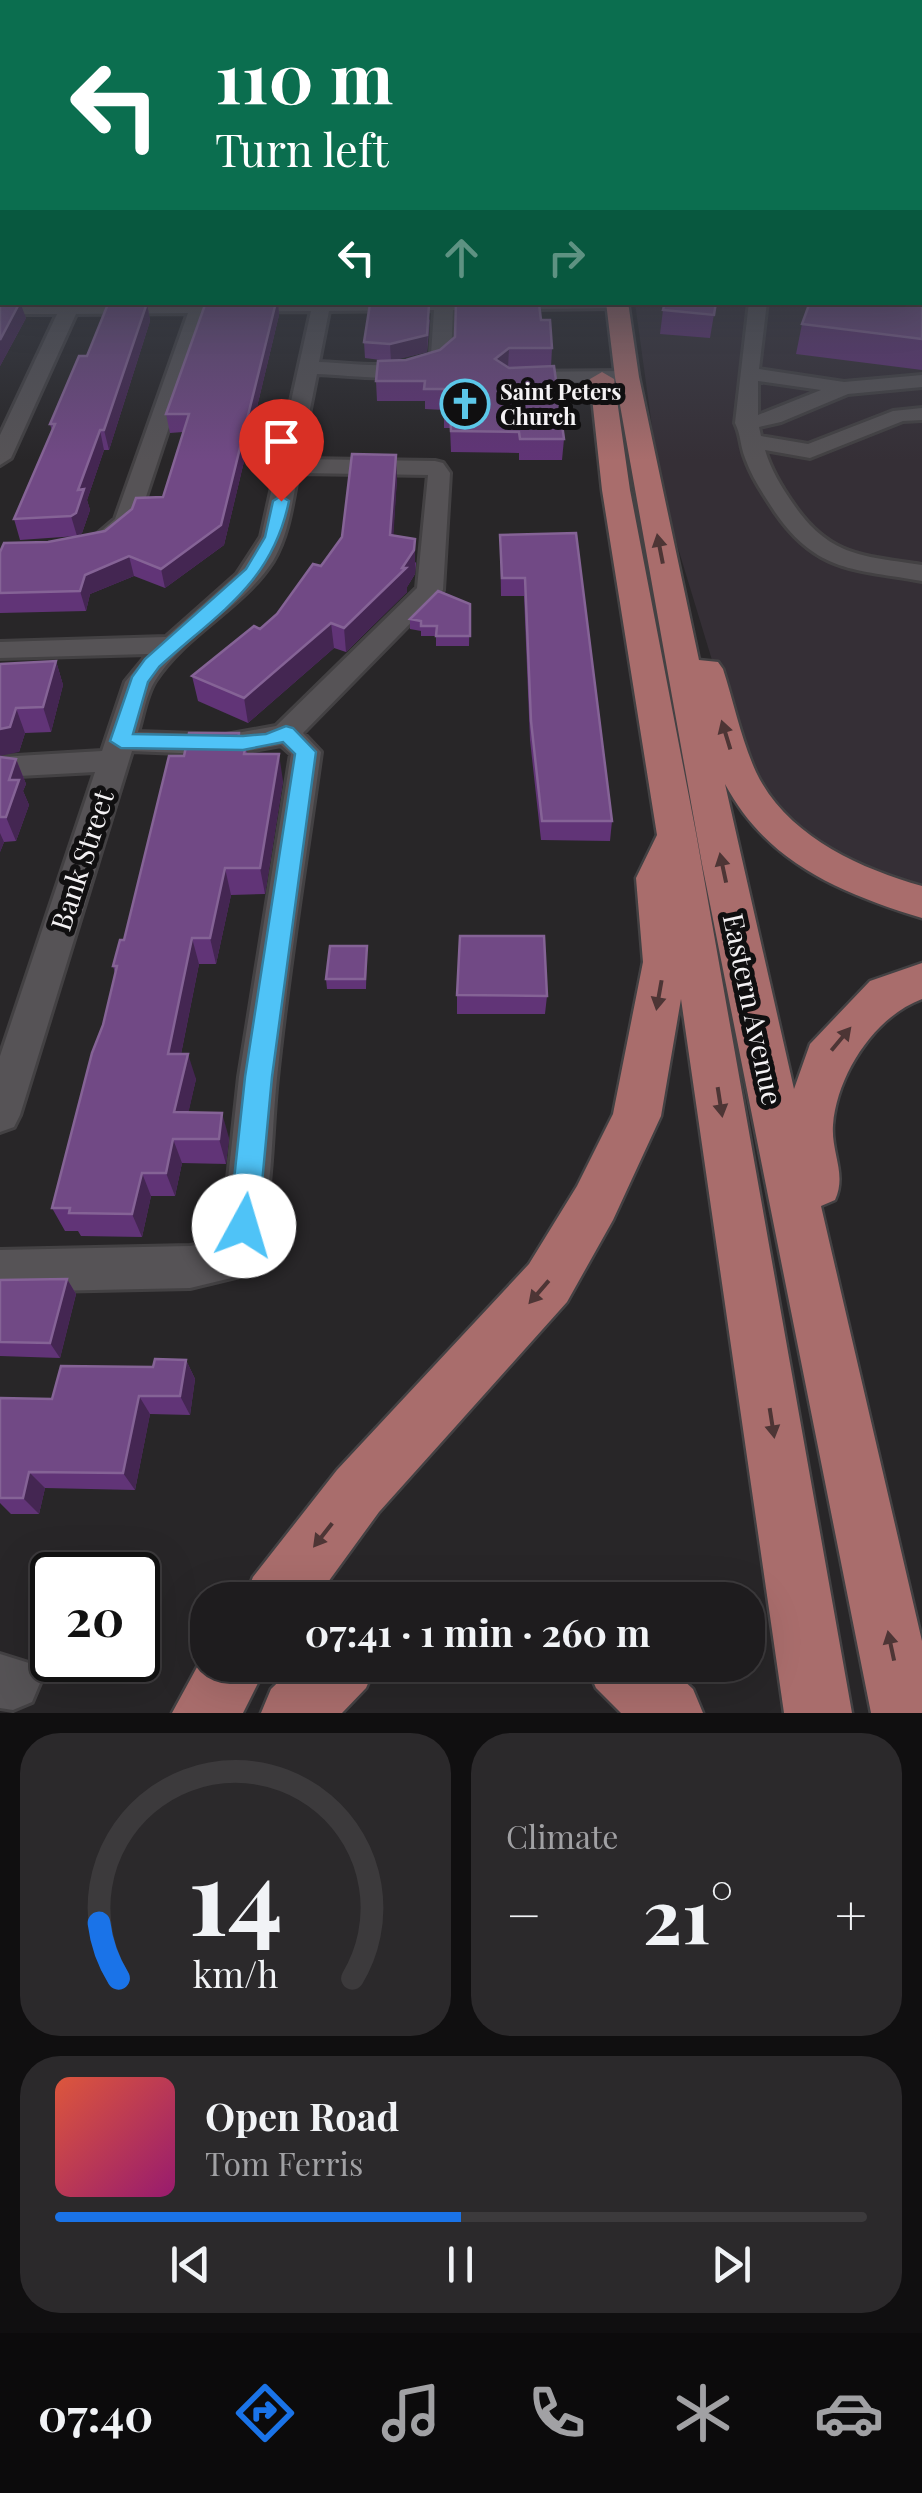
<!DOCTYPE html>
<html lang="en">
<head>
<meta charset="utf-8">
<style>
	:root { --surface:#1e1c1e; --page:#2b292b; --text:#f1f3f6; --muted:#a1a1a4; --line:#3c3a3c; --accent:#1a73e8 }
	body { margin:0; font-family:"Playfair Display",serif; background:var(--page); color:var(--text); height:100vh; display:flex; flex-direction:column; font-size:38px; white-space:nowrap }
	* { box-sizing:border-box; margin:0 }
	p { font-size:32px; color:var(--muted) }
	.icon { flex:none; width:55px; height:55px; fill:none; stroke:currentColor; stroke-width:2; stroke-linecap:round; stroke-linejoin:round }
	.map { position:relative; height:1713px; overflow:hidden }
	.drawer { display:flex; flex-direction:column; gap:20px; padding:20px; background:#100f10; flex:1 }
	.drawer>* { flex:none }
	.hud { position:absolute; left:0px; top:0px; width:922px; height:305px; box-shadow:0 10px 40px #0002,0 0 0 2px var(--line); background:#0b6e4f; color:#fff; overflow:hidden }
	.speed { position:absolute; left:30px; top:1552px; display:flex; gap:20px; font-size:50px; font-weight:700; text-align:center }
	.speed>* { display:grid; place-content:center; width:130px; height:130px; border-radius:50%; background:var(--surface); box-shadow:0 10px 40px #0002,0 0 0 2px var(--line); line-height:1 }
	.speed .limit { border:5px solid #111; border-radius:15px; background:#fff; color:#111 }
	.pin { position:absolute; display:grid; place-items:center; width:85px; height:85px; color:#fff; margin:-102px -42px; border-radius:50% 50% 50% 0; rotate:-45deg; box-shadow:0 0 10px #0007 }
	.pin .icon { rotate:45deg }
	.me { position:absolute; width:110px; margin:-55px; rotate:6deg; stroke-linejoin:round; filter:drop-shadow(0 0 8px #0008) }
	.turn { display:flex; align-items:center; gap:35px; height:210px; padding:0 50px; font-size:45px }
	.turn .icon { width:130px; height:130px; stroke-width:2.5 }
	.turn b { display:block; font-size:70px; line-height:85px }
	.lanes { display:flex; align-items:center; height:95px; padding:0 50px; background:#0003; justify-content:center; gap:50px; direction:ltr }
	.lanes .off { opacity:.35 }
	.big { font-size:75px; font-weight:700; line-height:1.1 }
	.drawer .card { flex:1; display:flex; flex-direction:column; justify-content:center; gap:15px; min-width:0; padding:0 35px; border-radius:40px; background:var(--page) }
	.drawer .dial { align-items:center; gap:0 }
	.dial svg { height:260px; overflow:visible; fill:none; stroke:var(--line); stroke-width:7; stroke-linecap:round; text-anchor:middle }
	.dial text { fill:var(--text); stroke:none }
	.song { display:flex; align-items:center; gap:30px }
	.cover { width:120px; height:120px; border-radius:15px; background:linear-gradient(135deg,hsl(10 70% 55%),hsl(320 70% 35%)) }
	.played { height:10px; border-radius:5px; background:linear-gradient(90deg,var(--accent) 50%,var(--line) 50%) }
	.keys { display:flex; justify-content:space-around; direction:ltr }
	.heat { display:flex; justify-content:space-between; align-items:center; font-size:55px; direction:ltr }
	.drawer .tiles { flex:1; display:grid; gap:20px; grid-template-columns:1fr 1fr }
	.card:last-child { grid-column:span 2 }
	.trip { position:absolute; left:190px; top:1582px; width:575px; height:100px; border-radius:40px; background:var(--surface); box-shadow:0 10px 40px #0002,0 0 0 2px var(--line); font-weight:700; line-height:100px; text-align:center }
	.tab-bar { display:flex; height:160px; justify-content:space-around; align-items:center; background:#0c0b0c; color:var(--muted) }
	.tab-bar .icon { width:70px; height:70px }
	.tab-bar .selected { color:var(--accent) }
	.tab-bar b { font-size:45px; color:var(--text) }
	.map>svg:first-child { display:block }
	.built { fill:#352f36 }
	.lines { fill:none; stroke-linecap:round; stroke-linejoin:round }
	.minor-casing { stroke:#434143; stroke-width:6 }
	.major-casing { stroke:#434143; stroke-width:5 }
	.minor { fill:#565356; fill-rule:evenodd }
	.major { fill:#a96d6c; fill-rule:evenodd }
	.wall { fill:#613477 }
	.shaded-wall { fill:#442652 }
	.building { fill:#714985; stroke:#856396; stroke-width:2.5 }
	.oneway { fill:#4d3535 }
	.route { fill:#4fc3f7; stroke:#337fa1; stroke-width:2.5 }
	.labels { text-anchor:middle; dominant-baseline:central; stroke-width:10; stroke-linejoin:round; paint-order:stroke }
	.far-poi-label { font-size:22px; font-weight:bold; fill:#f4f2f4; stroke:#100f10; text-anchor:start }
	.street-label { font-size:28px; fill:#f4f2f4; stroke:#100f10 }
</style>
</head>
<body>
<div class="map">
<svg width="922" height="1713" viewBox="0 0 922 1713">
	<rect width="100%" height="100%" fill="#282628"/>
	<!-- built -->
	<path class="built" d="M920,221H922V889L869,875L784,824L745,769L661,492L635,303L920,302Z"/>
	<g class="lines">
		<!-- minor casing -->
		<g class="minor-casing">
			<path id="minor" d="M749,302H767L759,369L844,382L922,375V387L848,394L781,422L759,427L761,436L808,444L893,411L922,408V420L903,421L810,458L765,450C771,470 782,488 794,505C830,557 864,556 922,565V581C855,569 817,573 775,512C764,495 752,478 745,458C740,445 741,435 735,423ZM758,381L821,390L758,415Z
				M626,303L617,308L453,310L451,357C421,388 356,375 317,374L300,459L435,461L443,463L450,473L443,590L303,733L321,752C306,861 288,969 277,1078C270,1144 274,1212 248,1274L190,1288L0,1292V1250L190,1246L218,1241L223,1225L239,1077L291,754L281,745L226,755L132,751L20,1115L14,1127L0,1132V1056L95,772L0,777V757L102,751L125,682L148,654L0,658V642L166,637L237,574L261,537L311,311L207,312L138,521L123,540L100,549L88,542L115,519L188,313L76,314L11,458L0,465V435L57,314H0V304ZM434,310L431,354C400,372 354,363 319,362L329,311ZM298,473L428,475L417,588L276,726L226,735L138,732C143,716 146,695 155,681C185,634 242,609 273,561C289,534 292,503 298,473Z
				M627,371L637,377L634,381L511,384L501,378L511,372Z
				M0,1654L32,1664L40,1683L32,1702L13,1710L0,1708Z"/>
		</g>
		<!-- major casing -->
		<g class="major-casing">
			<path id="major" d="M606,302H628L639,377L699,660L718,662L723,669C734,703 741,739 756,772C786,835 858,868 922,886V918C841,893 767,863 725,784L794,1089L810,1044L870,981L922,963V999C874,1017 837,1075 833,1125C831,1153 847,1174 835,1200L821,1206L922,1641V1713H871L702,864L615,377Z
				M602,372L614,379L630,490L696,833L852,1713H784L681,999L661,1116L613,1220L567,1302L379,1512L315,1600H244L253,1577L337,1470L529,1264L577,1186L613,1114L643,962L636,878L657,835L602,490L590,379Z
				M208,1647V1665H267L243,1713H172Z
				M296,1665H376L366,1688L342,1713H261L271,1689Z
				M586,1665H667L693,1689L703,1713H621L596,1688Z"/>
		</g>
		<!-- minor -->
		<use href="#minor" class="minor"/>
		<!-- major -->
		<use href="#major" class="major"/>
	</g>
	<!-- wall -->
	<path class="wall" d="M0,221H2V302L26,318L0,366Z
		M922,278V370L796,354L802,324Z
		M206,302H278L279,315L224,545L165,588L134,576L90,594L86,611L0,613V552L105,531L163,497L183,432L170,433L166,414Z
		M716,302L710,338L660,334L663,310Z
		M147,303L150,321L109,450H104L87,500L90,510L82,533L77,536L20,540L14,519L52,431L50,424L87,356Z
		M375,304H409L430,320L427,352L393,360H406L440,350L507,304L541,320L552,348L551,367L564,439L562,460H519V453L451,452L450,428H444V410L425,409V401H377L376,381L388,361L365,358L364,342Z
		M397,478L393,535L416,563L415,574L407,587V592L346,652L334,648L248,723L198,701L192,676L260,629L277,614Z
		M576,533L612,821L610,841L541,840L530,740L524,596H501L500,535Z
		M470,604L469,646H436V636H421V631L410,629V619Z
		M56,661L63,685L51,732L25,733L19,752L0,664Z
		M241,742L248,754L283,781L265,894L231,895L216,964H199L181,1054L196,1079L188,1113L229,1138L226,1164L182,1163L175,1196H151L142,1237L81,1236L78,1231H65L52,1208L103,1025L115,973L113,966L124,940L184,756Z
		M0,757L16,759L26,784L23,791L29,805L16,841L4,842L0,852Z
		M367,946L366,989H327L326,979Z
		M457,995L547,996L545,1014H457Z
		M67,1279L76,1294L60,1358L0,1356V1280Z
		M186,1360L195,1379L190,1415L150,1414L135,1490L45,1488L39,1514H11L0,1503V1398L52,1399L153,1367Z"/>
	<!-- shaded-wall -->
	<path class="shaded-wall" d="M20,302L26,318L0,366V340Z
		M276,302H278L279,315L224,545L165,588L161,569Z
		M147,303L150,321L109,450L104,430Z
		M429,304L427,352L391,361L390,344Z
		M509,348L508,368L495,359Z
		M100,430L104,450L87,500L90,510L82,533L77,536L71,516L78,490Z
		M396,455L397,478L392,559L390,535Z
		M415,539V574L407,587V592L346,652L344,628L402,568Z
		M129,556L134,576L90,594L86,611L80,591L85,575Z
		M331,623L334,648L248,723L244,698Z
		M56,661L63,685L51,732L43,707Z
		M16,708L25,733L19,752L0,756V729Z
		M279,754L283,781L265,894L260,868Z
		M16,759L26,784L23,791L29,805L16,841L6,817L9,780Z
		M0,833L4,842L0,852Z
		M225,868L231,895L216,964L210,938Z
		M192,938L199,964L176,1079L168,1054Z
		M188,1054L196,1079L183,1137L174,1112Z
		M222,1113L229,1138L226,1164L219,1139Z
		M173,1139L182,1163L175,1196L166,1173Z
		M142,1173L151,1196L142,1237L132,1214Z
		M67,1279L76,1294L60,1358L50,1343Z
		M186,1360L195,1379L190,1415L180,1396Z
		M139,1396L150,1414L135,1490L123,1473Z
		M29,1472L45,1488L39,1514L23,1498Z"/>
	<!-- building -->
	<path class="building" d="M0,221H2V285H0Z
		M920,278H922V339L802,324L810,302H920Z
		M0,300H2V302H20L0,340Z
		M206,302H276L221,525L161,569L129,556L85,575L80,591L0,593V552L4,543L48,542L105,531L132,509L136,498L163,497L189,414H166Z
		M375,302L429,304L427,335L390,344L364,342L370,304H375Z
		M456,302L539,304L541,320H550L552,348H509L495,359L509,368L554,366L564,439H520L519,432L451,431L450,407H444L445,389H424L425,381H376L378,361L406,360L440,350L455,337Z
		M665,302H716L714,315L663,310Z
		M147,303L104,430H100L78,490L84,489L76,513L71,516L14,519L55,424H50L79,356H87L108,304Z
		M352,454L396,455L390,535L415,539L414,550L402,568H406L344,628L331,623L244,698L192,676L254,626L260,629L277,614L313,564L321,566L342,537Z
		M576,533L612,821H542L531,721L525,578H502L500,535Z
		M438,591L470,604V636H436L437,626H421V621L410,619Z
		M56,661L43,707L16,708L10,727L0,729V664Z
		M189,733H239L238,742H246L244,754H279L260,868H225L210,938H192L168,1054H188L174,1112L222,1113L219,1139H173L166,1173H142L132,1214L69,1213L70,1208H52L92,1053L103,1025L117,966H113L120,940H124L169,756H184Z
		M0,757L16,759L9,780H19L6,817H0Z
		M460,936H544L547,996L457,995Z
		M330,946H367L365,979H326Z
		M67,1279L50,1343L0,1342V1280Z
		M155,1359L186,1360L180,1396H139L123,1473L29,1472L23,1498H0V1398L52,1399L61,1366L153,1367Z"/>
	<!-- one-way arrows -->
	<defs><path id="oneway-solid" d="M-6-.8H1V-3.2L6.5 0L1 3.2V.8H-6Z" transform="scale(2.5)"/></defs>
	<g class="oneway">
		<use href="#oneway-solid" transform="translate(660 549) rotate(-101)"/>
		<use href="#oneway-solid" transform="translate(726 735) rotate(-107)"/>
		<use href="#oneway-solid" transform="translate(723 868) rotate(-102)"/>
		<use href="#oneway-solid" transform="translate(659 995) rotate(100)"/>
		<use href="#oneway-solid" transform="translate(841 1039) rotate(-50)"/>
		<use href="#oneway-solid" transform="translate(720 1102) rotate(81)"/>
		<use href="#oneway-solid" transform="translate(539 1292) rotate(131)"/>
		<use href="#oneway-solid" transform="translate(772 1423) rotate(81)"/>
		<use href="#oneway-solid" transform="translate(323 1535) rotate(128)"/>
		<use href="#oneway-solid" transform="translate(891 1646) rotate(-102)"/>
	</g>
	<!-- sky -->
	<linearGradient id="sky" x2="0" y2="1"><stop stop-color="#161516"/><stop offset="0.48" stop-color="#424753"/><stop offset="1" stop-color="#424753" stop-opacity="0"/></linearGradient>
	<rect width="922" height="461" fill="url(#sky)"/>
	<!-- route -->
	<path class="route" d="M281,496L289,501C272,584 218,613 159,667L148,682L133,734L243,736L266,734L286,726L293,728L316,752L272,1077L258,1226L254,1235L244,1239L233,1235L229,1226L245,1077L295,754L283,742L243,750L121,748L110,741L132,677L145,659L246,569L265,537L273,501Z"/>
	<!-- icons -->
	<defs>
		<g id="church-ring" transform="scale(2.5)"><circle r="9.5" fill="#100f10" stroke="#5cc7e8" stroke-width="1.5"/><path d="M-1.2-6h2.4v3.5h3.3v2.4h-3.3V6h-2.4V-.1h-3.3v-2.4h3.3Z" fill="#5cc7e8"/></g>
	</defs>
	<g fill-rule="evenodd">
		<use href="#church-ring" x="465" y="404"/>
	</g>
	<g class="labels">
		<!-- far-poi labels -->
		<g class="far-poi-label">
			<text x="500" y="391">Saint Peters<tspan x="500" dy="25">Church</tspan></text>
		</g>
		<!-- street labels -->
		<g class="street-label">
			<text transform="translate(81 860) rotate(-72)">Bank Street</text>
			<text transform="translate(754 1009) rotate(78)">Eastern Avenue</text>
		</g>
	</g>
</svg>
<div class="speed"><div class="limit">20</div></div>
<div class="pin" style="left:281px;top:501px;background:#d93025"><svg class="icon" aria-label="arrive" viewBox="0 0 24 24"><path d="M6 21V4h12l-3 4 3 4H6"/></svg></div>
<svg class="me" style="left:244px;top:1226px" viewBox="-20 -20 40 40"><circle r="19" fill="#fff"/><path d="M0-13L10 11 0 6-10 11z" fill="#4fc3f7"/></svg>
<div class="trip">07:41 · 1 min · 260 m</div>
<div class="hud">
<div class="turn"><svg class="icon" aria-label="left" viewBox="0 0 24 24"><path d="M17 20v-9H6M10 6l-5 5 5 5"/></svg><div><b>110 m</b>Turn left</div></div>
<div class="lanes"><svg class="icon" aria-label="left" viewBox="0 0 24 24"><path d="M17 20v-9H6M10 6l-5 5 5 5"/></svg><svg class="icon off" aria-label="ahead" viewBox="0 0 24 24"><path d="M12 20V5M6 11l6-6 6 6"/></svg><svg class="icon off" aria-label="right" viewBox="0 0 24 24"><path d="M7 20v-9h11M14 6l5 5-5 5"/></svg></div>
</div>
</div>
<section class="drawer">
<div class="tiles">
<div class="card dial"><svg viewBox="0 0 100 80">
<path d="M14 69A42 42 0 1 1 86 69"/>
<path d="M14 69A42 42 0 0 1 8 52" stroke="#1a73e8"/>
<text x="50" y="56" font-size="32" font-weight="700">14</text>
<text x="50" y="72" font-size="11">km/h</text>
</svg></div>
<div class="card"><p>Climate</p>
<div class="heat"><a>−</a><b class="big">21°</b><a>+</a></div>
</div>
<div class="card">
<div class="song"><i class="cover"></i><div><b>Open Road</b><p>Tom Ferris</p></div></div>
<div class="played"></div>
<div class="keys"><svg class="icon" aria-label="previous" viewBox="0 0 24 24"><path d="M18 5L8 12l10 7zM5 5v14"/></svg><svg class="icon" aria-label="pause" viewBox="0 0 24 24"><path d="M8 5v14M16 5v14"/></svg><svg class="icon" aria-label="next" viewBox="0 0 24 24"><path d="M6 5l10 7-10 7zM19 5v14"/></svg></div>
</div>
</div>
</section>
<nav class="tab-bar">
<b>07:40</b>
<svg class="icon selected" aria-label="directions" viewBox="0 0 24 24"><path d="M12 3l9 9-9 9-9-9zM9 14v-3h6M13 9l2 2-2 2"/></svg>
<svg class="icon" aria-label="music" viewBox="0 0 24 24"><path d="M9 18V5l10-2v13"/><circle cx="6" cy="18" r="3"/><circle cx="16" cy="16" r="3"/></svg>
<svg class="icon" aria-label="phone" viewBox="0 0 24 24"><path d="M5 4h4l2 5-3 2q2 4 5 5l2-3 5 2v4C11 20 4 13 5 4z"/></svg>
<svg class="icon" aria-label="climate" viewBox="0 0 24 24"><path d="M12 3v18M4 7l16 10M4 17L20 7"/></svg>
<svg class="icon" aria-label="car" viewBox="0 0 24 24"><path d="M5 17H2v-5l4-1 3-4h7l3 4 3 1v5h-3M9 17h6M6 11h13"/><circle cx="7" cy="17" r="2"/><circle cx="17" cy="17" r="2"/></svg>
</nav>
</body>
</html>
